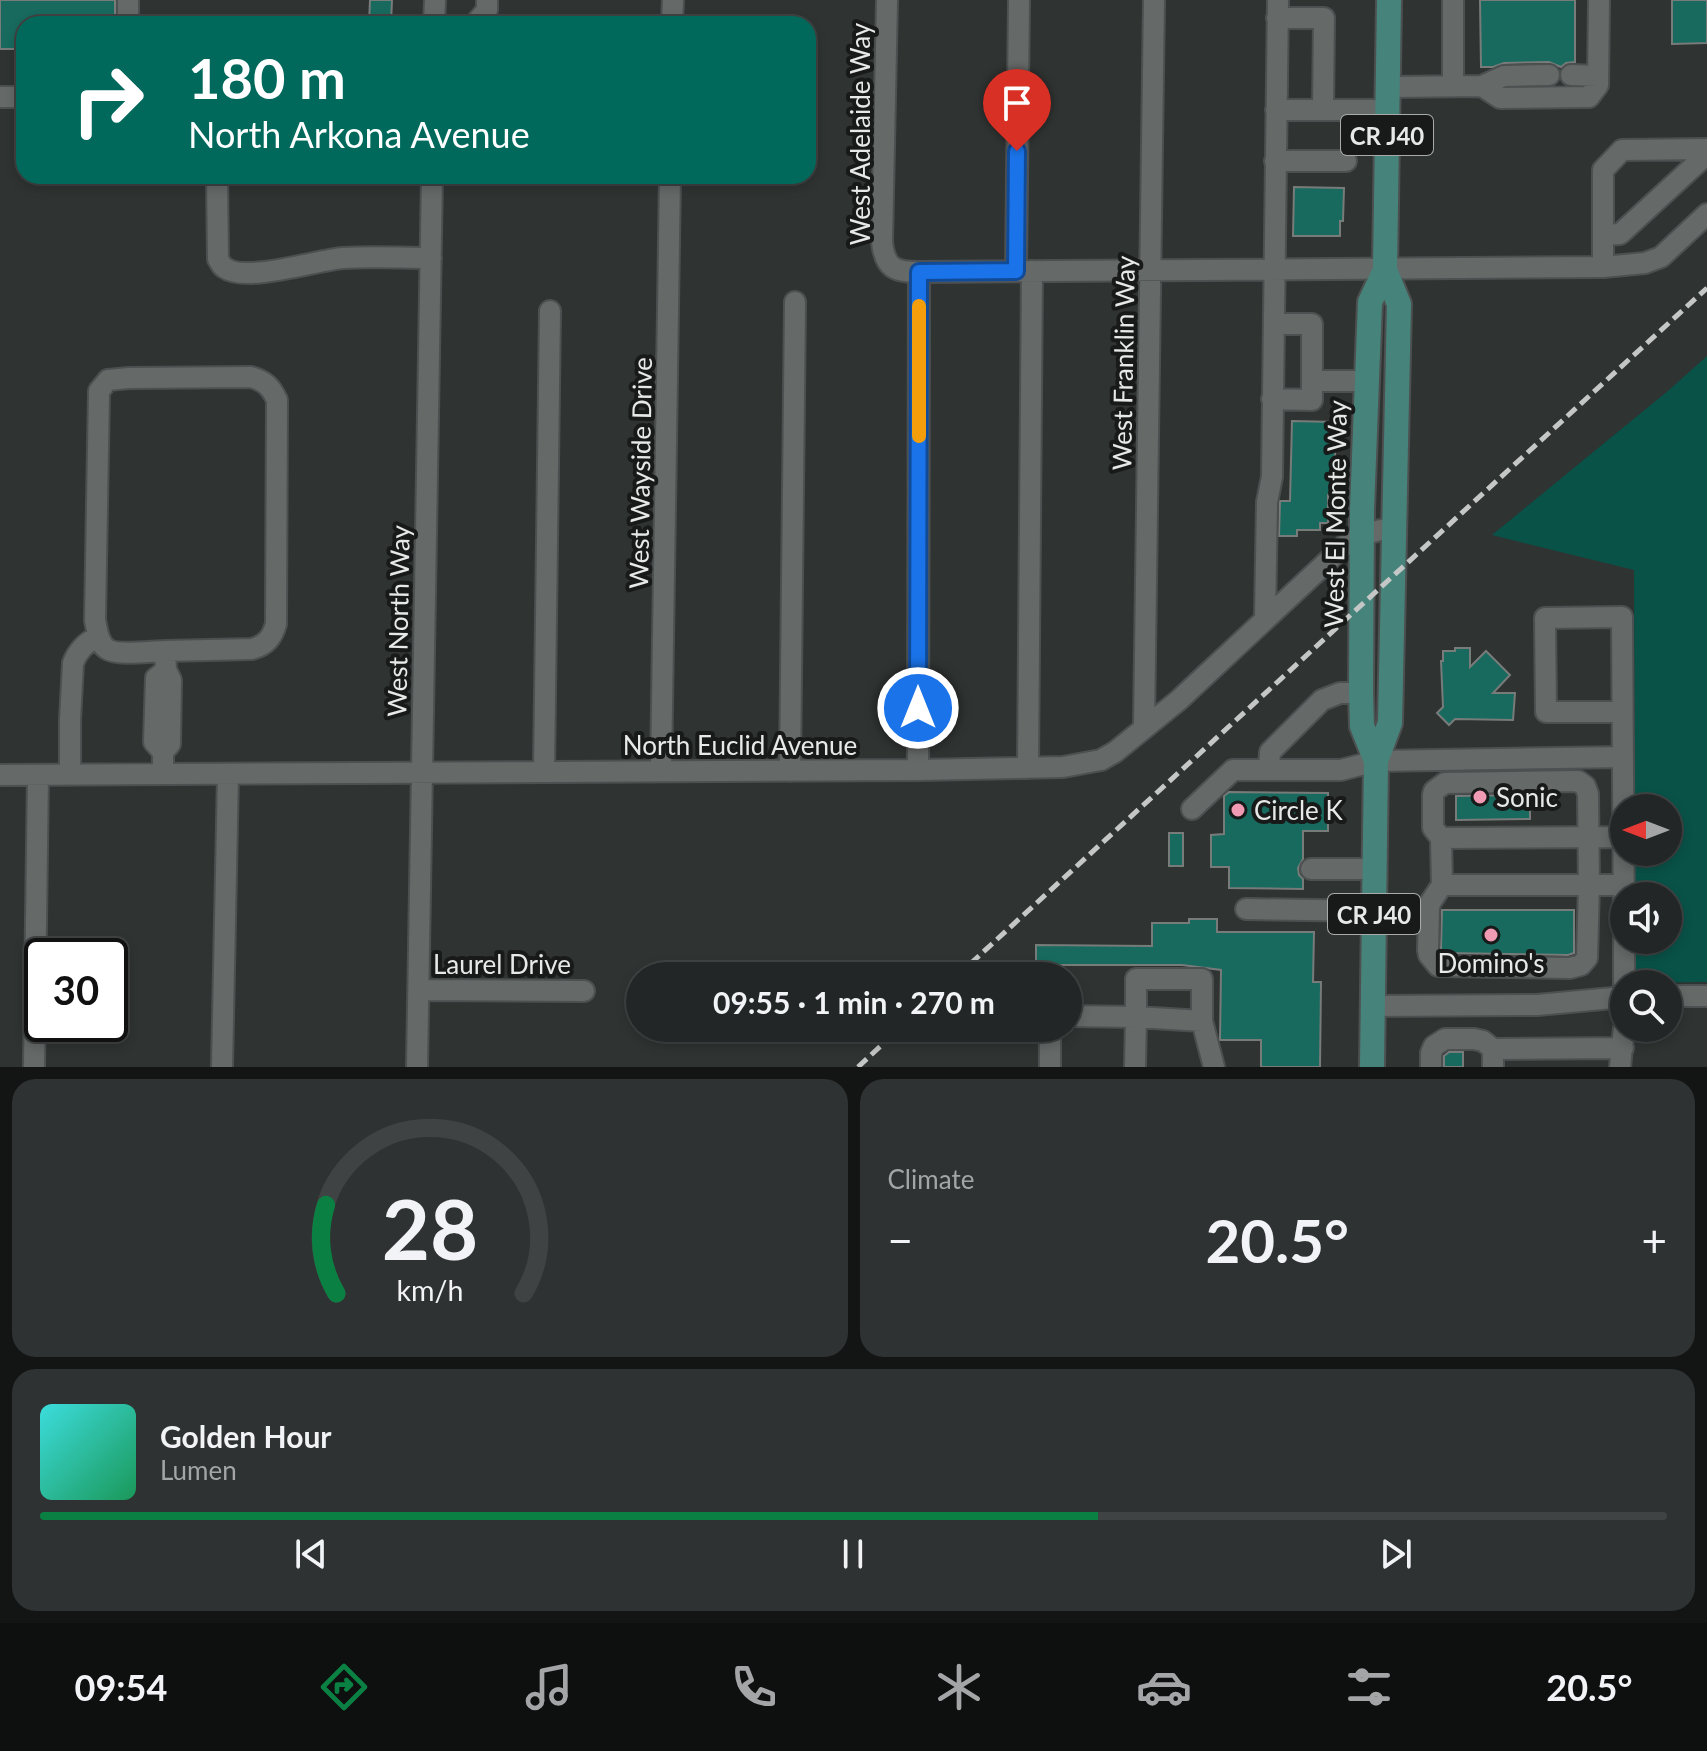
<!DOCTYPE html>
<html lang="en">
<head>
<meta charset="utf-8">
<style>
	:root { --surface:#232626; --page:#2f3232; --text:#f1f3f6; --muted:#a3a5a7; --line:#404343; --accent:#0b8043 }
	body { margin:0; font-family:Lato,sans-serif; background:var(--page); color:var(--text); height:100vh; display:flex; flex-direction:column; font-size:30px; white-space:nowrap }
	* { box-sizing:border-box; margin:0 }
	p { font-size:26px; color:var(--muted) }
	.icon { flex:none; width:44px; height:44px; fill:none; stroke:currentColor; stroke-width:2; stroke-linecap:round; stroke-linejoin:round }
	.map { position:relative; height:1067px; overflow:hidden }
	.side { display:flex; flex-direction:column; gap:12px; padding:12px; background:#131515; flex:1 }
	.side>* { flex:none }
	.top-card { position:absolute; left:16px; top:16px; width:800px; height:168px; border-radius:24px; box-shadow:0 4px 12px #0003,0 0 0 2px var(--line); background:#00695c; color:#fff; overflow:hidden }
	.needle { width:52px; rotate:270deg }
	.tools { position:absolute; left:1610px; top:794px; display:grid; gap:16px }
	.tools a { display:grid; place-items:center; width:72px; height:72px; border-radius:50%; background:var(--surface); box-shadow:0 4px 12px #0003,0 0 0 2px var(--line); font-size:40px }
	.speed { position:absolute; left:24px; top:938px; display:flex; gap:16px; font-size:40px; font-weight:700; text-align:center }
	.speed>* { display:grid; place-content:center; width:104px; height:104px; border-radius:50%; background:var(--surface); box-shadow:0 4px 12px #0003,0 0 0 2px var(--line); line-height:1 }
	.speed .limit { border:4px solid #111; border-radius:12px; background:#fff; color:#111 }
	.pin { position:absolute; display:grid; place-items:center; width:68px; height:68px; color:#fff; margin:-82px -34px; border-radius:50% 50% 50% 0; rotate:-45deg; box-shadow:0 0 8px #0007 }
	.pin .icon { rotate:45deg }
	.me { position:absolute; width:88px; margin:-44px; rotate:0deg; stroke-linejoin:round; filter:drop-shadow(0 0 6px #0008) }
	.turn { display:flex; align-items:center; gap:28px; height:168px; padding:0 40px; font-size:36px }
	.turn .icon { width:104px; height:104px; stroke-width:2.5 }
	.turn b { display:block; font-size:56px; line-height:68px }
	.big { font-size:60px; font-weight:700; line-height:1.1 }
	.side .tile { flex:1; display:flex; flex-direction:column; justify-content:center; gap:12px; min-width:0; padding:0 28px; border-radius:24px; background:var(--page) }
	.side .dial { align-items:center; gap:0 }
	.dial svg { height:208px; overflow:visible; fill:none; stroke:var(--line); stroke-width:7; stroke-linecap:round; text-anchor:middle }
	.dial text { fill:var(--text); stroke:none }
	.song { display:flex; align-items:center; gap:24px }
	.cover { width:96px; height:96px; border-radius:12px; background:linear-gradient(135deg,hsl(180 70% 55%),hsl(150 70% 35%)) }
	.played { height:8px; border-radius:4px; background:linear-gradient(90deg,var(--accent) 65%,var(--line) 65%) }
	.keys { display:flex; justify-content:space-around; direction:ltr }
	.heat { display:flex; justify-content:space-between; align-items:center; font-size:44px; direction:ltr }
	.side .tiles { flex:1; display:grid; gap:12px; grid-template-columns:1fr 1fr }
	.tile:last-child { grid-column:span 2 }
	.trip { position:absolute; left:626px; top:962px; width:456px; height:80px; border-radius:40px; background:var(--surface); box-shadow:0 4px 12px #0003,0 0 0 2px var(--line); font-weight:700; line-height:80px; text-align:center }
	.dock { display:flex; height:128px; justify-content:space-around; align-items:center; background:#0e0f0f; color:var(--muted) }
	.dock .icon { width:56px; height:56px }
	.dock .active { color:var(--accent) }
	.dock b { font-size:36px; color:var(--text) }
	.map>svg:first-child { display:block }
	.green { fill:#095248 }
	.building { fill:#186a5e; stroke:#777b7a; stroke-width:2 }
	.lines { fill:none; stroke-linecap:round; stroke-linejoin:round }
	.minor-casing { stroke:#4d5050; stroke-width:24 }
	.major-casing { stroke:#4d5050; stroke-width:28 }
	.minor { stroke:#656968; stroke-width:20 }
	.major { stroke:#46847b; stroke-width:24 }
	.rail { stroke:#c4c7c6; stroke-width:5; stroke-dasharray:12 6; stroke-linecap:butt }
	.route-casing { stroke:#114b97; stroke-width:20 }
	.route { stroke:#1a73e8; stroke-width:14 }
	.slow { stroke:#f59e0b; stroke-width:14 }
	.poi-dot { fill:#f19ab3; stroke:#181a1a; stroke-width:3 }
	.labels { text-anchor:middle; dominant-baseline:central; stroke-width:8; stroke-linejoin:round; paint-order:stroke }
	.shield { fill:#181a1a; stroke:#a8abaa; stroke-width:2 }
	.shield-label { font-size:24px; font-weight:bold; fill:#e6e9e8 }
	.street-label { font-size:26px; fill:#e6e9e8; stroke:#181a1a }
	.poi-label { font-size:26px; fill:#e6e9e8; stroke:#181a1a; text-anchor:start }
</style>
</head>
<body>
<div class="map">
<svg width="1707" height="1067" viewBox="0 0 1707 1067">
	<rect width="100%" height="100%" fill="#2f3332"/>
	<!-- green -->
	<path class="green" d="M1707,356V982L1643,983L1636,974V940H1668V896H1635V852H1668V808H1635L1634,570L1492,535L1669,390Z"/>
	<!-- building -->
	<path class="building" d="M0,0H115V24H24V49H0Z
		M370,0H392L391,24H369Z
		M1480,0H1575V62L1566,63L1561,67L1549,62L1504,63L1493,67H1481Z
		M1672,0H1707V43L1672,44Z
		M1294,187L1344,188L1343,221H1340V236H1293Z
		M1292,421L1336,422L1334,495H1328V523H1320V530H1297V536H1279L1280,501H1290Z
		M1455,648H1470V667L1486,651L1510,675L1493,693H1515L1513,720L1455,719L1449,725L1437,713L1443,707L1441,661H1443V651H1455Z
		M1229,792L1328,793V831H1303V859L1298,868L1299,875L1303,879V889L1229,888V867H1211V835L1224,834V796Z
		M1530,795V819L1456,820V796Z
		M1169,833H1183V866H1169Z
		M1442,910H1574V953L1568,955L1444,953L1441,949Z
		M1189,919H1217V932H1314L1313,982H1321L1320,1067H1261V1040H1220L1221,970L1182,965H1036V945L1152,946V923H1189Z
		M1449,1052H1463V1067H1444V1056Z"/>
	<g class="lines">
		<!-- minor casing -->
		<g class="minor-casing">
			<path id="minor" d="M887,0L882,242C885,268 894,272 919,272L918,770
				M1277,18H1324L1323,110
				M128,24V0
				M434,24L435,0
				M475,24L487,10V0
				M672,24L673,0
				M1571,75L1598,76
				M1453,86V0
				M1482,86L1504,76L1549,75
				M1388,87L1482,86L1500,98L1589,97L1598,85L1599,0
				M0,97H24
				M1276,110H1388
				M1275,161H1346
				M217,176L218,259C221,263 221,266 225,268C246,283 317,260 343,258C372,256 401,258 431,258
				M1603,235L1620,234L1707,154
				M1603,267V170L1622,150L1707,149
				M1016,271L1019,0
				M919,272L1603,267L1645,263L1661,257L1707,214
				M1312,381H1367
				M1272,399L1312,400V324H1274
				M1265,618L1267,502L1272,477L1278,0
				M165,651L252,649C266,645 272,638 276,624L277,400C271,387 265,381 251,377L129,378L108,380L99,391L95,620C97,630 98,643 107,649C117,656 152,651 165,651L166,670
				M1622,712H1546L1545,618L1622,617L1624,934
				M1144,727L1154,0
				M163,752L154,742L156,678L166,670L171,680L170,744L163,752V774
				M1028,768L1032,271
				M1269,770L1270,752L1322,700L1340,693H1361
				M661,771L670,176
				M790,771L795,302
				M544,772L550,311
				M0,775L918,770L1063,767L1101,760L1115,752L1179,700L1344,546C1363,533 1372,531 1395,528
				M70,775V720L73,663C78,650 86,643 98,636
				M1192,809L1233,770H1341L1376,761L1623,757
				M1623,837L1441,838L1442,885H1624
				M1441,838L1433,828V795L1434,791L1445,783L1578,781L1585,786L1588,794L1589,885L1587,958L1581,965L1570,968L1438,966L1429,955L1428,950L1429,909L1430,903L1442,885
				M1311,869H1375
				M1246,909L1374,911
				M1624,940V984
				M419,990L584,991
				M1668,996H1707
				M1372,1006L1537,1005L1624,997
				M1068,1016L1136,1017L1135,1067
				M1202,1021V979H1136V1017L1202,1021L1214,1067
				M34,1067L38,775
				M222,1067L228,774
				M417,1067L432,176
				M1050,1067V1028
				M1431,1067V1053L1434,1046L1445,1039H1474L1483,1041L1493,1049
				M1493,1067V1049L1623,1048
				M1620,1067L1624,1028"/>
		</g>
		<!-- major casing -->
		<g class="major-casing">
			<path id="major" d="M1376,761L1362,726L1361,693L1362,509L1370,302L1385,270
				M1372,1067L1376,761L1390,723L1399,304L1385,270L1389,0"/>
		</g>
		<!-- minor -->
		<use href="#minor" class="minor"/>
		<!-- major -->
		<use href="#major" class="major"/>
		<!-- rail -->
		<path class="rail" d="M957,976L1707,288
			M858,1067L900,1028"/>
	</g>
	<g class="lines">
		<!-- route casing -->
		<g class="route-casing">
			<path id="route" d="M918,708L919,272L1016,271L1017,151"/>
		</g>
		<!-- route -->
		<use href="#route" class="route"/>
		<!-- slow -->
		<path class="slow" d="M919,436V306"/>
	</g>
	<!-- markers -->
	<g class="poi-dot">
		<circle cx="1480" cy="797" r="8"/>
		<circle cx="1238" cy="810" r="8"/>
		<circle cx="1491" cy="935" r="8"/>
	</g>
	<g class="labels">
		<!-- shield labels -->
		<g class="shield">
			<rect x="1341" y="115" width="92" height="40" rx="6"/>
			<rect x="1328" y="894" width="92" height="40" rx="6"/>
		</g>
		<g class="shield-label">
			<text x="1387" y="135">CR J40</text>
			<text x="1374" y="914">CR J40</text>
		</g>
		<!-- street labels -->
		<g class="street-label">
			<text transform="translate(860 134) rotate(-90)">West Adelaide Way</text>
			<text transform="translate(1123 363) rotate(-89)">West Franklin Way</text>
			<text transform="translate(640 473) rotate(-89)">West Wayside Drive</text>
			<text transform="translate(1335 514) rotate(-89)">West El Monte Way</text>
			<text transform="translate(398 621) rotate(-89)">West North Way</text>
			<text x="740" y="745">North Euclid Avenue</text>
			<text x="502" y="964">Laurel Drive</text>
		</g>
		<!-- poi labels -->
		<g class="poi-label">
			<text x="1496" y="797">Sonic</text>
			<text x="1254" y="810">Circle K</text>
			<text x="1491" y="963" text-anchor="middle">Domino's</text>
		</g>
	</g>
</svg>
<div class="tools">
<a><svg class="needle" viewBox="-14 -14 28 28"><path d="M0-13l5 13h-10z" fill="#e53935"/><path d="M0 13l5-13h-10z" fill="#a3a5a7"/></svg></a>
<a><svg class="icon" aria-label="sound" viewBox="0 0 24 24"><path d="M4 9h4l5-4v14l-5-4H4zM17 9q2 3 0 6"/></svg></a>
<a><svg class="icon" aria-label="search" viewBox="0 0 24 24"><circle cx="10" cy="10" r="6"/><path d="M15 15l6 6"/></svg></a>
</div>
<div class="speed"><div class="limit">30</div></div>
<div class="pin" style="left:1017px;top:151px;background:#d93025"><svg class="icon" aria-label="arrive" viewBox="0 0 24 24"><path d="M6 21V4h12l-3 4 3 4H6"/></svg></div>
<svg class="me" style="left:918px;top:708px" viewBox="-20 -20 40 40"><circle r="17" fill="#1a73e8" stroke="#fff" stroke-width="3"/><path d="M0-11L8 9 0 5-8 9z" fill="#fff"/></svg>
<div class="trip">09:55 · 1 min · 270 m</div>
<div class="top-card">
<div class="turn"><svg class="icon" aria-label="right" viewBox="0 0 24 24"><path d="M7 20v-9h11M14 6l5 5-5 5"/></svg><div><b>180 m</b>North Arkona Avenue</div></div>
</div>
</div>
<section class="side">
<div class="tiles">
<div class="tile dial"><svg viewBox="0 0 100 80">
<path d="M14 69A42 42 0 1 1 86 69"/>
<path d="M14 69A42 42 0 0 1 10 35" stroke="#0b8043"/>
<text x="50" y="56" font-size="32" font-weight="700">28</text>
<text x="50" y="72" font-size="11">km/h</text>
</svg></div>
<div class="tile"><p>Climate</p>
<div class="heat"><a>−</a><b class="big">20.5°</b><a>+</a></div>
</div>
<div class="tile">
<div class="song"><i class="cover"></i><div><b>Golden Hour</b><p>Lumen</p></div></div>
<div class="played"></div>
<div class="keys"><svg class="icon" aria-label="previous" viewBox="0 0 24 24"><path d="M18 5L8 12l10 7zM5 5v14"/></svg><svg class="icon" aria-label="pause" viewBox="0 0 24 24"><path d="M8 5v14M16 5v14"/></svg><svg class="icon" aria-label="next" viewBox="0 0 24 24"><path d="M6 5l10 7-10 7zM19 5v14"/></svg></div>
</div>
</div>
</section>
<nav class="dock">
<b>09:54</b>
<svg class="icon active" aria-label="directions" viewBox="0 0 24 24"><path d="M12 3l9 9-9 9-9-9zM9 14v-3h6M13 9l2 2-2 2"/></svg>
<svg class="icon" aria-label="music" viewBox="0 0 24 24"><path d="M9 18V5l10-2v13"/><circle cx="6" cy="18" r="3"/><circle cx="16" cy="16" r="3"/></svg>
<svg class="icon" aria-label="phone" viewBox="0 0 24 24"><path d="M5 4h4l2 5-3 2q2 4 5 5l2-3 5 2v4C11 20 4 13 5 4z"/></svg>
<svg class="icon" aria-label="climate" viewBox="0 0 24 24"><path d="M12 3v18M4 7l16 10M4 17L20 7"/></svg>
<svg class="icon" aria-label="car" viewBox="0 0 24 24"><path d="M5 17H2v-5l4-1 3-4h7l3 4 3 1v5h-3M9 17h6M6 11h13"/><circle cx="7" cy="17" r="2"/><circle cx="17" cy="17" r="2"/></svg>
<svg class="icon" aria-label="filters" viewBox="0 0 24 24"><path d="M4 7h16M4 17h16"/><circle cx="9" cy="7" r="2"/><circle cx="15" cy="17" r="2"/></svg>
<b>20.5°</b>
</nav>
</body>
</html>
